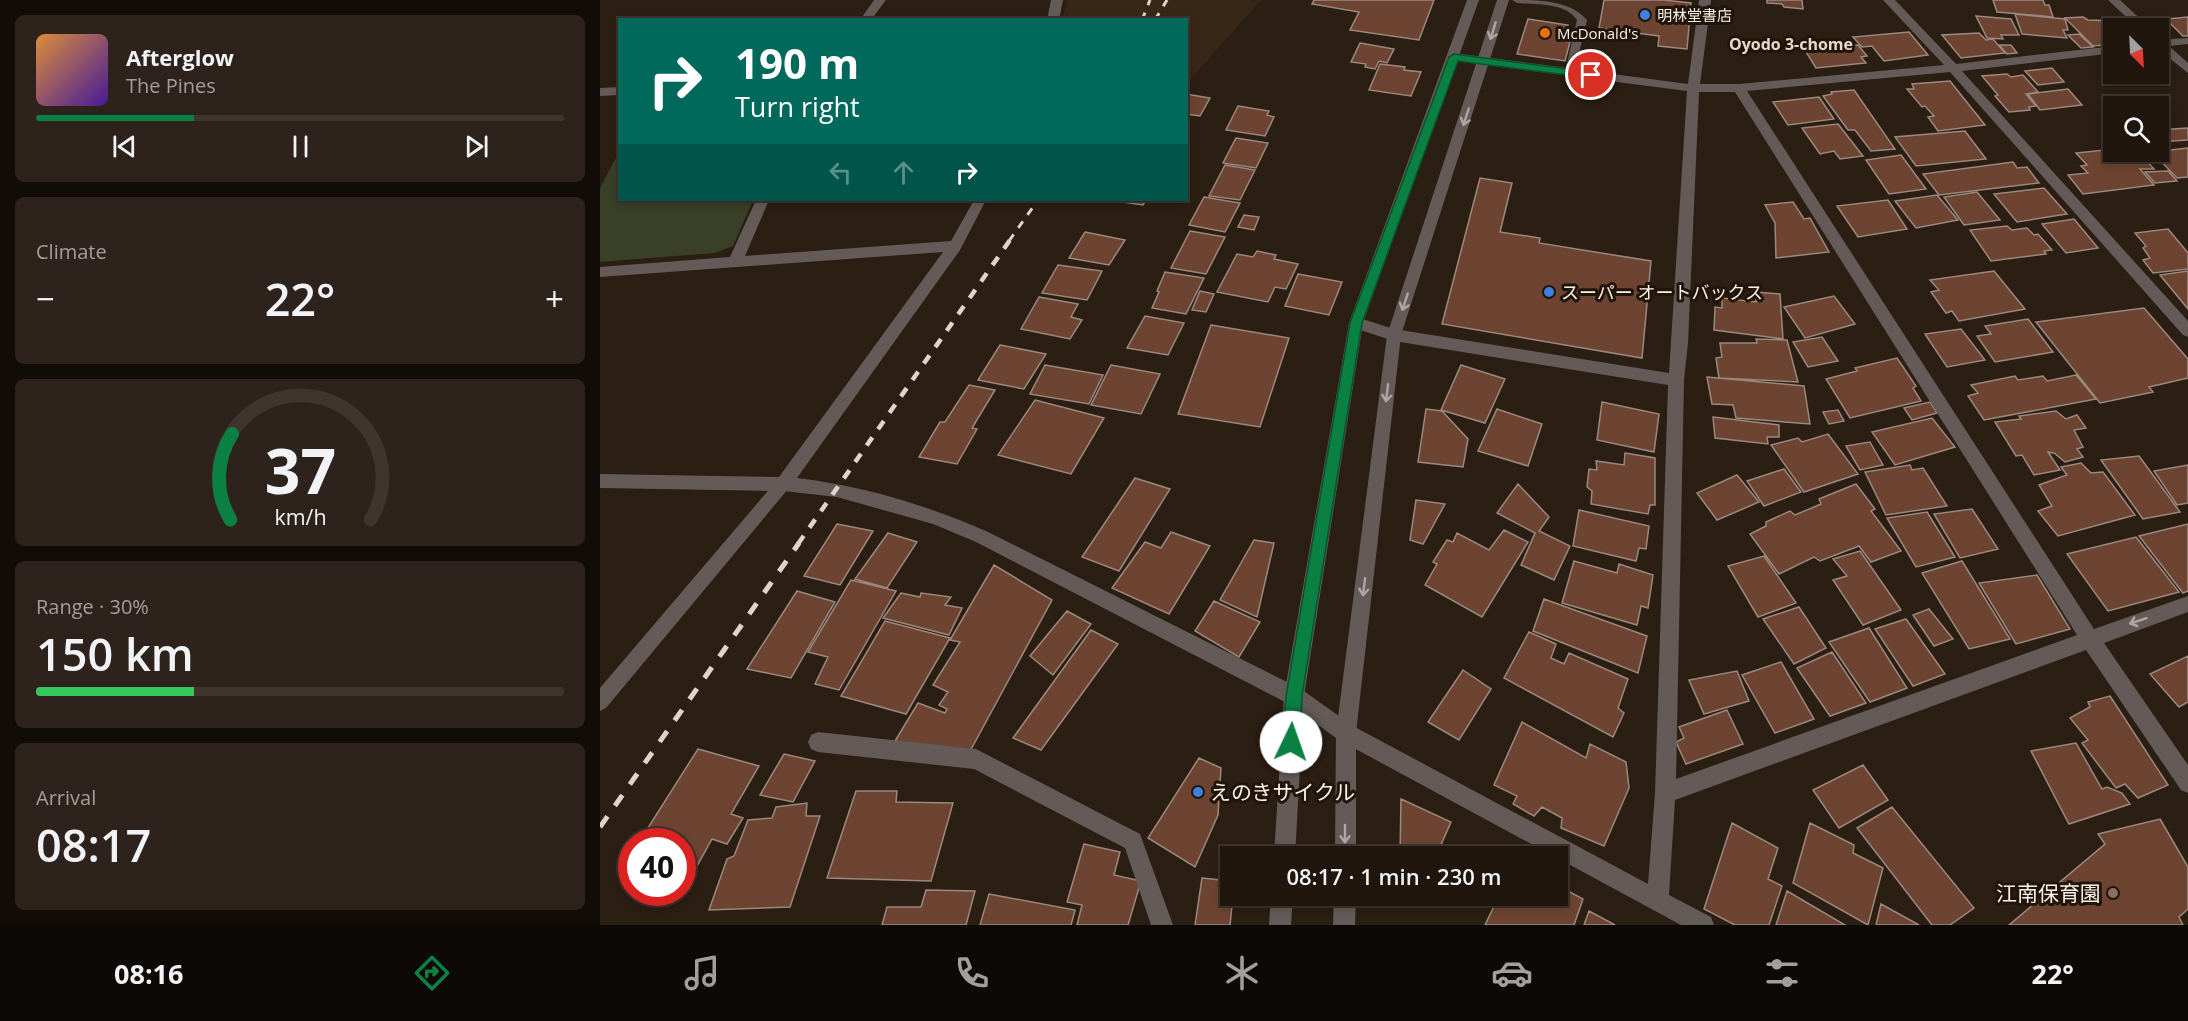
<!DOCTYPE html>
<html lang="en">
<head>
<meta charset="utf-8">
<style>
	:root { --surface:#20160e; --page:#2d231c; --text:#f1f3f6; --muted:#a29f9e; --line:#3d352e; --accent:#0b8043 }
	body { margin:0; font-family:"Open Sans","Noto Sans JP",sans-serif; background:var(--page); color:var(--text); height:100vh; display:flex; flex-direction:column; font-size:22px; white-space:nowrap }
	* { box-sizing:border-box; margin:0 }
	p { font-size:20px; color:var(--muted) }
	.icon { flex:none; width:33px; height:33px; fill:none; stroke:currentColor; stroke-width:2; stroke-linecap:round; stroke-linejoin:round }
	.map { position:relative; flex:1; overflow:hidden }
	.details { display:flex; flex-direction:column; gap:15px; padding:15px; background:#120c08; width:600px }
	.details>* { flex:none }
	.banner { position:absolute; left:18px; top:18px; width:570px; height:183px; border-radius:0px; box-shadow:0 3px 9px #0003,0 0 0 2px var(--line); background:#00695c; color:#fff; overflow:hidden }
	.needle { width:39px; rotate:156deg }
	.buttons { position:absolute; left:1503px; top:18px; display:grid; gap:12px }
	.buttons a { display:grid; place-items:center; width:66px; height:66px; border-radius:0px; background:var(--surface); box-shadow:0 3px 9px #0003,0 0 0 2px var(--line); font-size:30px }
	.speed { position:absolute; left:18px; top:828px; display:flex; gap:12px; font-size:30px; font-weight:700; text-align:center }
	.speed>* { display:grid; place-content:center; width:78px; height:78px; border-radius:50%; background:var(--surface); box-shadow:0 3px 9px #0003,0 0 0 2px var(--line); line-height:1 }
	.speed .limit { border:9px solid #d22; background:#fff; color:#111 }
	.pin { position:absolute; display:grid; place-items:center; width:51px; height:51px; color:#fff; margin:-26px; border:3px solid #fff; border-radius:50%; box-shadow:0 2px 6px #0007 }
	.me { position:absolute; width:66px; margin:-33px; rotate:3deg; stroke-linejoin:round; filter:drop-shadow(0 0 4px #0008) }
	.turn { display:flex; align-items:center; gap:21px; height:126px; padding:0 18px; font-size:27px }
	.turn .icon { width:78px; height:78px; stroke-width:2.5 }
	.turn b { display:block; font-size:42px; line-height:51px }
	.lanes { display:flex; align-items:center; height:57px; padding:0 18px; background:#0003; justify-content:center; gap:30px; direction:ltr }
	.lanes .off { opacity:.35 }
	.big { font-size:45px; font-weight:600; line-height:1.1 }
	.details .card { flex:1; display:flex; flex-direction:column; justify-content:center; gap:9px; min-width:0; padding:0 21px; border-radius:9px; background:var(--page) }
	.details .dial { align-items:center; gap:0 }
	.dial svg { height:156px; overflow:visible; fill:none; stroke:var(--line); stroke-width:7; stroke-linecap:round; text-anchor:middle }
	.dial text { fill:var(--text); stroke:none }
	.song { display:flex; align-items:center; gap:18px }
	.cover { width:72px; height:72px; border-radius:9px; background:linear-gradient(135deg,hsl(30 70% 55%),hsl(260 70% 35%)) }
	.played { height:6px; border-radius:3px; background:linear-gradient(90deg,var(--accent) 30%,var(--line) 30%) }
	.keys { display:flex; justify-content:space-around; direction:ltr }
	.heat { display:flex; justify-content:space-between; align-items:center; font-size:33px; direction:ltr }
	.charge { height:9px; border-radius:4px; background:linear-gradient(90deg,#34c759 30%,var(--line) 0) }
	.trip { position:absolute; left:620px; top:846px; width:348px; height:60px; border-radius:0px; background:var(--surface); box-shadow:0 3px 9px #0003,0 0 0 2px var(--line); font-weight:600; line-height:60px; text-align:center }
	.tabs { display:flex; height:96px; justify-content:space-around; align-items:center; background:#0d0906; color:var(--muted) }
	.tabs .icon { width:42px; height:42px }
	.tabs .selected { color:var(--accent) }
	.tabs b { font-size:27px; color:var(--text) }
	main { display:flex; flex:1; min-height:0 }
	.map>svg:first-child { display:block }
	.built { fill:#382616 }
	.green { fill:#3a3f27 }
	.building { fill:#6c4431; stroke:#9c887f; stroke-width:1.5 }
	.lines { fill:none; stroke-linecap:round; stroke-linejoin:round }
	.service { fill:#645b59; fill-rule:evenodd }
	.minor { fill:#645b59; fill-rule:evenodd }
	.tertiary { fill:#645b59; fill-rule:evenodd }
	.rail-far2 { stroke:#ded4cc; stroke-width:3; stroke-dasharray:8 8; stroke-linecap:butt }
	.rail-far1 { stroke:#ded4cc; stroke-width:4.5; stroke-dasharray:10 10; stroke-linecap:butt }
	.rail { stroke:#ded4cc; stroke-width:5; stroke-dasharray:13 13; stroke-linecap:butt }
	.oneway { stroke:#afa6a1 }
	.route { fill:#0b8043; stroke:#07532c; stroke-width:1.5 }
	.shop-dot { fill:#3f7fe0; stroke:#21150a; stroke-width:2 }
	.food-dot { fill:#e8710a; stroke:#21150a; stroke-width:2 }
	.education-dot { fill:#8d6e63; stroke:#21150a; stroke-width:2 }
	.labels { text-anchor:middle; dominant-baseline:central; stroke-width:6; stroke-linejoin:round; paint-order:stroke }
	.far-poi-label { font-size:15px; fill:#faf1e9; stroke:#21150a; text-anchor:start }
	.far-neighbourhood-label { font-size:16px; font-weight:bold; fill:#e9d8c9; stroke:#21150a }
	.poi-label { font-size:18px; fill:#faf1e9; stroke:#21150a; text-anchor:start }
	.near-poi-label { font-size:21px; fill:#faf1e9; stroke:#21150a; text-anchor:start }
</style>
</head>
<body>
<main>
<section class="details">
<div class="card">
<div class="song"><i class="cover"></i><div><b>Afterglow</b><p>The Pines</p></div></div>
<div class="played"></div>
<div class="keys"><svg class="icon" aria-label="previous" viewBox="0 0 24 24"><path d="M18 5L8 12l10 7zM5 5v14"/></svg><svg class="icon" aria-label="pause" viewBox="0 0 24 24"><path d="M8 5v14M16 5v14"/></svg><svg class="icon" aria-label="next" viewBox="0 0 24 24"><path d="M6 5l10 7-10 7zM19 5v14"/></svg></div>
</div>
<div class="card"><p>Climate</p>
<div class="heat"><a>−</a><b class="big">22°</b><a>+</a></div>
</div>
<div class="card dial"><svg viewBox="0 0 100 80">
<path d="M14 69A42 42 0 1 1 86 69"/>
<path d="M14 69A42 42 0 0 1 15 25" stroke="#0b8043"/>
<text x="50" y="56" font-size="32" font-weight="700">37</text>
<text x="50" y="72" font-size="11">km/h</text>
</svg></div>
<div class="card"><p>Range · 30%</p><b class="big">150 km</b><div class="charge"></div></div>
<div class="card"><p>Arrival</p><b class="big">08:17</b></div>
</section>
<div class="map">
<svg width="1588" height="925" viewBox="0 0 1588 925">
	<rect width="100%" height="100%" fill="#2b1e13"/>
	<!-- built -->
	<path class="built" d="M468,0H661L587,83L586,20L462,19Z"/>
	<!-- green -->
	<path class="green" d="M19,152L20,200H153L133,246L115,253L0,262V188Z"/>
	<!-- building -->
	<path class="building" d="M714,0H834L819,40L750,30L759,12L712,4Z
		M1004,0H1064L1091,3L1087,49L1058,46L1059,36L999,28Z
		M1167,0H1202L1203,9L1184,7L1182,4L1167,3Z
		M1393,0H1443L1445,5H1449L1453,17L1397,12Z
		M1415,14L1465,19L1468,30H1463L1467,38L1422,34Z
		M1376,16L1411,19L1419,35H1401L1403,39L1387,38Z
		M1483,17L1488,20L1519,21L1527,28H1514V44L1493,46L1465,18Z
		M1588,17V36H1583L1566,19Z
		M928,19L968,25L963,41L970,42L965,61L917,54Z
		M1309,32L1328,55L1284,61L1272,46L1262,47L1253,37Z
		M1379,33L1386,40L1393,39L1405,53L1361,58L1342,35Z
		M1479,34L1493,47L1481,48L1468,35Z
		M1250,40L1254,45H1258L1267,56L1261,57L1266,63L1216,68L1201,44Z
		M760,43L794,49L787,63L779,61L775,69L765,67L766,64L751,62Z
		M1399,45H1411L1417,53L1407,54Z
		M780,64L805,67L804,70L821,72L811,96L769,90Z
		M1452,68L1464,82L1438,85L1425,71Z
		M1407,74L1411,77L1423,75L1438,92L1426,94L1436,106L1429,107L1430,110L1409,112L1395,96L1398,95L1382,76Z
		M1350,81L1385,125L1338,131L1328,117L1334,116L1325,106L1322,107L1307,89H1314L1312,84Z
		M1468,89L1482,105L1440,110L1428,94Z
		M1254,90L1295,149L1271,151L1255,130H1248L1223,96L1232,94L1231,92Z
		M586,94L610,98L600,116L586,114Z
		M1219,97L1234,119L1188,125L1173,102Z
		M638,106L669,111L667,115L674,117L665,136L626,130Z
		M1238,124L1263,156L1240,159L1234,151L1220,154L1202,128Z
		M1588,128V140L1558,142V130Z
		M1365,131L1386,159L1316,166L1295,137Z
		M636,138L668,143L656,168L623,163Z
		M1588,148V177L1577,178L1552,152Z
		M1514,149V152H1538L1554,169H1540L1554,185L1483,194L1468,175L1488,173L1481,166L1487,165L1476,153Z
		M1301,155L1326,189L1289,194L1266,160Z
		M1413,162L1417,168L1427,167L1439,183L1339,195L1323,174Z
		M625,165L655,170L640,200L609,196Z
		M1568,171L1577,181L1555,183L1545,172Z
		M880,178L912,183L900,232L940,238L939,243L1051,261L1042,358L842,324Z
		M1444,188L1467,214L1417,222L1394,194Z
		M1377,192L1400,220L1364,225L1344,197Z
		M1337,195L1358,220L1316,228L1295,201Z
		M604,197L640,203L625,232L589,225Z
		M509,200H546L543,205Z
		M1288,200L1307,229L1258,237L1237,206Z
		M1193,202L1204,219L1210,218L1229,252L1176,258L1175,223L1165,205Z
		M644,215L659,217L654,230L638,227Z
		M1474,219L1498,248L1466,253L1442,224Z
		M1407,226L1412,230L1427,228L1434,235L1438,234L1452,250L1444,251L1446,254L1391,261L1370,230Z
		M1568,229L1588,253V269L1553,273L1543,260L1550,258L1543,248L1546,246L1535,233Z
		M590,231L625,237L606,274L571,268Z
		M485,232L525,240L509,265L469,258Z
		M657,251L676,255L674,259L698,264L686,289L675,287L668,302L617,292L637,254L653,257Z
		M458,265L502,271L487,300L442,293Z
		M1394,271L1425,309L1359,321L1352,311L1346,313L1331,292L1339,290L1330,280Z
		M1588,271V309L1560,275Z
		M565,272L604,278L586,314L552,308L559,292L557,291Z
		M698,274L742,282L729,315L685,306Z
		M600,291L614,294L606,312L592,310Z
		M1156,292L1180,294L1183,339L1114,330L1115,307L1122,308V298L1156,302Z
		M1234,296L1255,324L1205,338L1184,307Z
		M439,297L478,304L471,317L482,320L470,339L421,329Z
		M1544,308L1588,359V378L1549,387L1553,392L1500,403L1436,322Z
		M545,316L584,323L568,355L527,348Z
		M1428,319L1453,352L1395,362L1377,336L1391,334L1385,326Z
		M611,325L689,338L660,427L578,414Z
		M1361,329L1385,360L1347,367L1325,334Z
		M1222,337L1238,361L1208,367L1193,342Z
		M1156,339L1187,340L1198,382L1119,378L1116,358L1122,357L1120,343H1157Z
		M400,345L446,354L424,389L378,380Z
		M1297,358L1316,386L1313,388L1321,401L1250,418L1226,379L1257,371L1255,368Z
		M445,365L503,375L489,404L430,394Z
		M511,365L560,374L541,414L491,405Z
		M861,365L905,379L885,423L841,410Z
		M1476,375L1496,399L1384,420L1368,396L1378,393L1371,385L1415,376L1418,380L1443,376L1447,381Z
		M1107,377L1204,386L1210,424L1136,418L1133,405L1112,404Z
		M369,385L395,390L372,428L377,429L357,464L319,457L340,422H345Z
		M435,400L504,418L471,474L398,455Z
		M1002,402L1059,414L1054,452L997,440Z
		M1330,402L1337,413L1312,420L1304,408Z
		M826,409L842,411L868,439L863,467L818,462Z
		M897,409L942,424L928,466L878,451Z
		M1238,410L1244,421L1229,424L1223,412Z
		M1456,411L1466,419L1477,415L1486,428L1474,430L1483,447L1477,449L1483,457L1465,462L1454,453L1448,452L1460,470L1434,475L1422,455L1416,456L1395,422L1421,419L1419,416Z
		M1113,417L1179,425V437H1167L1168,444L1115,438Z
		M1332,418L1355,447L1295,465L1272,432Z
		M1228,434L1258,474L1204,492L1171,445L1198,438L1202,442Z
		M1270,442L1283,465L1260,470L1246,446Z
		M1025,453L1055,458V505H1050L1048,514L991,504L992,491L987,487L989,469L997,470L996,461L1024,465Z
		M1539,456L1580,512L1543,519L1501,460Z
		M1481,463L1491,473L1503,472L1535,515L1458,536L1438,511L1452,506L1439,485L1467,475L1461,467Z
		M1310,465L1312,470L1323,468L1347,506L1286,515L1265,472Z
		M1588,465V503L1577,505L1554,471Z
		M1184,469L1201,492L1164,506L1147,481Z
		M1137,475L1159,502L1117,520L1097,493Z
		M535,478L570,489L519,571L482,557Z
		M918,484L949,517L939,531L970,546L954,580L921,565L935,533L897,513Z
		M1256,484L1275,509L1271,511L1301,551L1271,562L1259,546L1220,561L1214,557L1179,574L1150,534L1166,526V522L1190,511L1195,515L1221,504L1219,499Z
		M816,500L845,504L823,544L810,540Z
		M1372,509L1398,549L1360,558L1334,514Z
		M979,510L1049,526L1046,549L1039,548L1036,561L973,546Z
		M1327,512L1355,557L1316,567L1287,518Z
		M237,524L273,531L240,585L204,576Z
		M1588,524V591L1583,593L1539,536Z
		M904,530L928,542L882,617L825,585L837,564L833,562L847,540L853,542L857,533L889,550Z
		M571,532L610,546L569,614L512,588L545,542L561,548Z
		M288,533L317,542L287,588L255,579Z
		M1536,537L1579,592L1508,611L1467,554Z
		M654,540L674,543L657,617L620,600Z
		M1260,551L1301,610L1263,625L1233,580L1247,576L1233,559Z
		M1164,556L1196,603L1158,617L1128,566Z
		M974,561L1017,573L1019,564L1053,575L1048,608L1041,606L1037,625L962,603Z
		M1362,561L1410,639L1369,649L1322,573Z
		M394,565L452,600L368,755L295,741L318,703L345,713L347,709L339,705L348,692L333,685L360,642L350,640Z
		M1437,575L1470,629L1416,644L1379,583Z
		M251,580L296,591L239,690L215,684L228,657L208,652Z
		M197,591L235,602L191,678L147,669Z
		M301,593L320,597L321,593L351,597L345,605L362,608L349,635L283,618Z
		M944,599L1047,636L1038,673L933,631Z
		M614,601L660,622L639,657L595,631Z
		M1199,607L1226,648L1194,664L1163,619Z
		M1329,609L1353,639L1334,646L1313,615Z
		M467,611L491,624L453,675L430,656Z
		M1306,619L1345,674L1313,686L1275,629Z
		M285,621L350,638L306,714L241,696Z
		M1269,628L1307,688L1270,702L1229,642Z
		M491,630L518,644L441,750L413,738Z
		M929,632L956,644L951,658L964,664L969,653L1028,679L1018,708L1024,713L1013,737L904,678Z
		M1232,652L1266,703L1230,716L1197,668Z
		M1588,656V702L1579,707L1550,674Z
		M1181,662L1214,719L1175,733L1142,675Z
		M863,670L891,689L859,740L828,722Z
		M1137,671L1149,701L1104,714L1089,680Z
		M1510,696L1568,785L1538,798L1525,784L1516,788L1482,743L1488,740L1470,718L1490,707L1488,702Z
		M1127,710L1143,744L1086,764L1076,742L1084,738L1079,727Z
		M922,722L986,758L990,744L1026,762L1029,788L1004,846L961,828L962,818L942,807L934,816L913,804L917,796L894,785Z
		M1476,743L1502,789L1507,787L1522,793L1530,804L1469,824L1431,751Z
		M98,749L159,766L131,814L143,818L127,844L112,839L91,877L82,875V842H39Z
		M184,754L215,761L193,802L160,795Z
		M599,758L621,768L618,815L595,867L548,838Z
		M1263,765L1288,800L1239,828L1213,790Z
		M256,791H297L296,802L353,803L331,881L227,878Z
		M801,799L851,822L836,856H800Z
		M207,803L206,816H220L190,907L109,910L127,859L134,856L148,820L172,818L176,807Z
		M1292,807L1374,908L1350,925H1332L1257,828Z
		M1560,819L1588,867V909L1579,917L1583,925H1409L1505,844L1498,834Z
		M1132,823L1178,848L1168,879L1182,886L1169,925H1135L1104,909Z
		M1210,823L1254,845L1253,853L1283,868L1268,925L1193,883Z
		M484,844L520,852L514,875L541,881L528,925H477L482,905L467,902Z
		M602,878L630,881V896H633L630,925H595Z
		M957,885L983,899L974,925H885L899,896H957Z
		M326,890L375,891L366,925H282L287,907H321Z
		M1187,891L1245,925H1176Z
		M389,894L475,910L471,925H380Z
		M1281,904L1319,925H1276Z
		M989,911L1015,925H984Z"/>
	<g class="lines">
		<!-- service -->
		<path class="service" d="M912,0C938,0 970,0 987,20L974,74H966L965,72L977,20C965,2 936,5 917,3Z
			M183,477L188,479L191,484L188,489L6,708L0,711V688L178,479Z"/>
		<!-- minor -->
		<path class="minor" d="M274,0H286L271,20H260Z
			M451,0H463L459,20H447Z
			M1099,0H1111L1100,84H1139L1344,65L1283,0H1295L1356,64L1514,46V53L1362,71L1588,321V337L1583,335L1350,72L1147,91L1494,629L1588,596V612L1504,643L1588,765V793L1581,790L1486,650L1075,800L1069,895L1111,917L1114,925H1081L739,740L687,703L376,542L333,524L237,497L183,491L0,488V474L179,477L343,252L0,277V267L130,257L156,200H169L145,256L351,241L374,200H386L360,250L197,478C263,486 327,505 388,532L701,689L753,726L1048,884L1055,793L1068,385L794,341L751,327L749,323L751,319L756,317L794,329L1069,373L1087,91L854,61L848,57L854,53L1088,84ZM1099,92H1135L1477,635L1076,779L1084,380L1088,343Z
			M1508,0H1520L1550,28H1538Z
			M1588,38V44L1569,46L1588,63V73L1558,49V40Z
			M20,87V95L0,96V88Z
			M218,732L376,749L540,834L573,925H551L525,848L374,769L218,752L211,749L208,742L211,735Z"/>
		<!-- tertiary -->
		<path class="tertiary" d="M867,0H879L763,323L704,696L695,856H674L684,696L749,323Z
			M897,0H909L801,335L756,733V856H735L736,733L787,335Z
			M671,896H693L691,925H669Z
			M734,896H756L755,925H733Z"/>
		<!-- rail-far2 -->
		<path class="rail-far2" d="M542,20L550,0
			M555,20L567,0
			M409,241L438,200"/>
		<!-- rail-far1 -->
		<path class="rail-far1" d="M198,544L410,240"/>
		<!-- rail -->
		<path class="rail" d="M0,827L199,543"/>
	</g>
	<!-- one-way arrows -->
	<defs><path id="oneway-shaft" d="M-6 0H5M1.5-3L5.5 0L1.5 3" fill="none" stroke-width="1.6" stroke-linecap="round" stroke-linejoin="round" transform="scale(1.5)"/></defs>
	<g class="oneway">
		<use href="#oneway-shaft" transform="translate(893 31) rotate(107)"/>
		<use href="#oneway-shaft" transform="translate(866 117) rotate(108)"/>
		<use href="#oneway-shaft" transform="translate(805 302) rotate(108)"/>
		<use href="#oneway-shaft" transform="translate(787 393) rotate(97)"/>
		<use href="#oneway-shaft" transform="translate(764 587) rotate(97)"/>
		<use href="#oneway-shaft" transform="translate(1538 621) rotate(161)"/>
		<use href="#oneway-shaft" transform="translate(745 834) rotate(90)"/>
	</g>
	<!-- route -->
	<path class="route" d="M854,54L991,72L996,75L991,78L858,61L762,323L702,696L700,742L697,748L691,750L686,748L683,742L686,696L750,323L849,57Z"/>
	<!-- markers -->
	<g class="shop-dot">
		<circle cx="1045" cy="15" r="6"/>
		<circle cx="949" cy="292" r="6"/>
		<circle cx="598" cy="792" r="6"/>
	</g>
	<circle class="food-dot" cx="945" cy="33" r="6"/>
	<circle class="education-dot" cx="1513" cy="893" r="6"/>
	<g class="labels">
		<!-- far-poi labels -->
		<g class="far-poi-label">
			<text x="1057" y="15">明林堂書店</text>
			<text x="957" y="33">McDonald's</text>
		</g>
		<!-- far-neighbourhood labels -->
		<g class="far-neighbourhood-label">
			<text x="1191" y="44">Oyodo 3-chome</text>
		</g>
		<!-- poi labels -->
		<g class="poi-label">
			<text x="961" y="292">スーパー オートバックス</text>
		</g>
		<!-- near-poi labels -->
		<g class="near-poi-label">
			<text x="610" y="792">えのきサイクル</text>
			<text x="1501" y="893" text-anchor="end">江南保育園</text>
		</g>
	</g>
</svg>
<div class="buttons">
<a><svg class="needle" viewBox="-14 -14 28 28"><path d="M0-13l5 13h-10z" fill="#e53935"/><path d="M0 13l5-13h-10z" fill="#a29f9e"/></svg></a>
<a><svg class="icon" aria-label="search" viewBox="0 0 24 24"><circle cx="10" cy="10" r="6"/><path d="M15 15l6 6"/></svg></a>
</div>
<div class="speed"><div class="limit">40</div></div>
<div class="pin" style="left:991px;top:75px;background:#d93025"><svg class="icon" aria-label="arrive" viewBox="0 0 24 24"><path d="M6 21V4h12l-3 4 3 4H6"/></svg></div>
<svg class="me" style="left:691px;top:742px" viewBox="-20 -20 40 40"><circle r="19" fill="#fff"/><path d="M0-13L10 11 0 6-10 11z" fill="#0b8043"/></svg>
<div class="trip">08:17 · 1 min · 230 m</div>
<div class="banner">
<div class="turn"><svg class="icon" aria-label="right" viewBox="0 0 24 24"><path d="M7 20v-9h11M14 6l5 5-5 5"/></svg><div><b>190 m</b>Turn right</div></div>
<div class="lanes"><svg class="icon off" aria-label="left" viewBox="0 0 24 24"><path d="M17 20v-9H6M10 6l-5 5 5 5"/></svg><svg class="icon off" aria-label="ahead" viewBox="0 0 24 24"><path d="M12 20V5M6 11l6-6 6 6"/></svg><svg class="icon" aria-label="right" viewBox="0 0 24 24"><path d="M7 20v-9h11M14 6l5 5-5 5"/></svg></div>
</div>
</div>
</main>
<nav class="tabs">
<b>08:16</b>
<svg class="icon selected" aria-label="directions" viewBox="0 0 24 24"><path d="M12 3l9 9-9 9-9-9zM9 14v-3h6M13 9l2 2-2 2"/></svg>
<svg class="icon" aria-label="music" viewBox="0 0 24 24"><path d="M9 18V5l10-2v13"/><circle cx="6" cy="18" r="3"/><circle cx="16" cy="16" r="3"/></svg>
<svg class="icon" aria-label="phone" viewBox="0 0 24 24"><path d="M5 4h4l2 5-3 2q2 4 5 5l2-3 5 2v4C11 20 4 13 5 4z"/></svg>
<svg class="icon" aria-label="climate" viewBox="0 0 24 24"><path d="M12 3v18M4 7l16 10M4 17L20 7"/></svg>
<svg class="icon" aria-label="car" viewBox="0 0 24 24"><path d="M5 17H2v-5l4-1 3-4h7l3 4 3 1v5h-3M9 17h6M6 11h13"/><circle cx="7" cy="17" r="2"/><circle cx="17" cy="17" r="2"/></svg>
<svg class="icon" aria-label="filters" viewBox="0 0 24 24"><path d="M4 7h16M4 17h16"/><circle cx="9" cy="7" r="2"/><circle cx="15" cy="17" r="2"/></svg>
<b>22°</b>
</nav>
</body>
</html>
